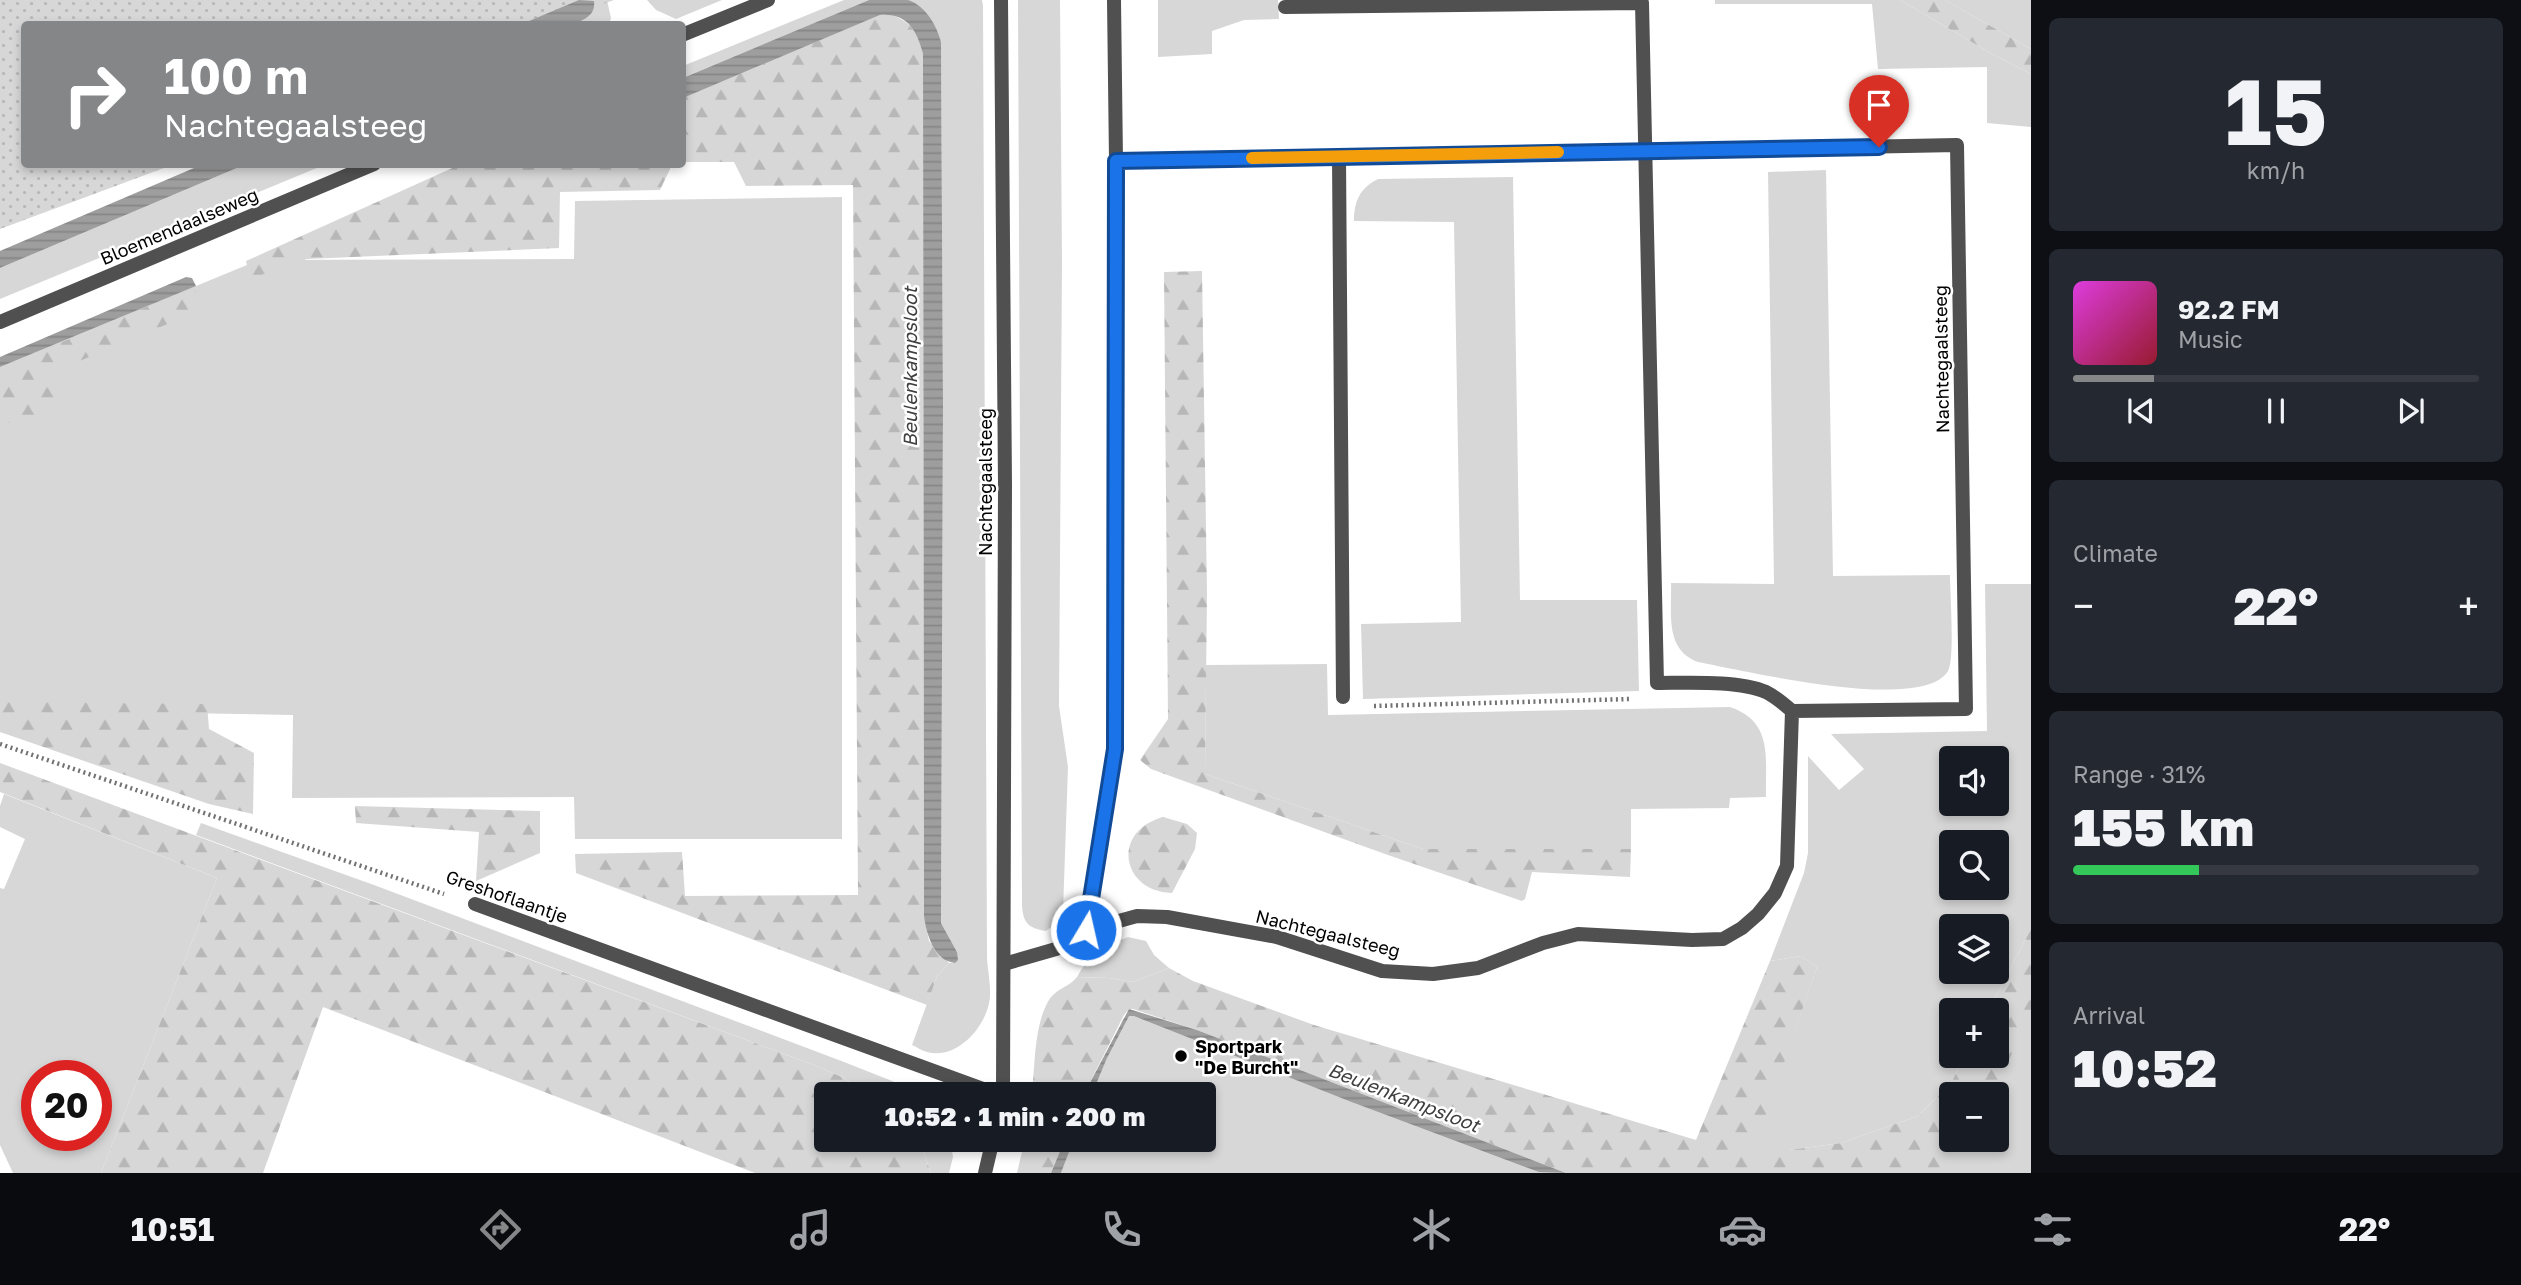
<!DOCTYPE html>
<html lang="en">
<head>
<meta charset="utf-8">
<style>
	:root { --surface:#171b24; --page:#242831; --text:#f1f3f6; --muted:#9ea1a6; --line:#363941; --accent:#858687 }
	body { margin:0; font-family:"Golos Text",sans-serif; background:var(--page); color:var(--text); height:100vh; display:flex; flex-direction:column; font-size:26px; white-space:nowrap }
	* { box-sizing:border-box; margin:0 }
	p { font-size:23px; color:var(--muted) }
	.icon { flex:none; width:38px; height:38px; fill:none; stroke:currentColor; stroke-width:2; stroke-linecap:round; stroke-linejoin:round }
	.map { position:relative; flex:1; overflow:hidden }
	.details { display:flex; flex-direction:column; gap:18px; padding:18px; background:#0d0f14; width:490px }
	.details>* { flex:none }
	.top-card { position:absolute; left:21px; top:21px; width:665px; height:147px; border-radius:7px; box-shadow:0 4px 10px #0003; background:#858687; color:#fff; overflow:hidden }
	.fabs { position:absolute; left:1939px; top:746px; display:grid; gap:14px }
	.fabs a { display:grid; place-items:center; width:70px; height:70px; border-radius:7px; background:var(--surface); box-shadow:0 4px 10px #0003; font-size:35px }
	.speed { position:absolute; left:21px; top:1060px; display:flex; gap:14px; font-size:35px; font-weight:700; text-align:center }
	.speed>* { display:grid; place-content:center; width:91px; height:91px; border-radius:50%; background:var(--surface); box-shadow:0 4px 10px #0003; line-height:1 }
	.speed .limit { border:10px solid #d22; background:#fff; color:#111 }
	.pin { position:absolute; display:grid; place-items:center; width:60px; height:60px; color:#fff; margin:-72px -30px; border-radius:50% 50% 50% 0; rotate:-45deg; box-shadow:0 0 7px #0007 }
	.pin .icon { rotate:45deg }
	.me { position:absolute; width:77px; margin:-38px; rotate:9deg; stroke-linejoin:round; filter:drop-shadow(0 0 5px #0008) }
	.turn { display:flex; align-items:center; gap:24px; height:147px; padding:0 28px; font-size:32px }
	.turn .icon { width:91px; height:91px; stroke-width:2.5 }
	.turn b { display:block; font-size:49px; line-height:60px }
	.big { font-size:52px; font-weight:800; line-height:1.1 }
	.details .tile { flex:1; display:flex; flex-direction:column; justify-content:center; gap:10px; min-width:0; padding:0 24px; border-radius:10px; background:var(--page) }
	.details .dial { align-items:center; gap:0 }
	.dial b { font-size:91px; line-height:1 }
	.song { display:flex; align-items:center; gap:21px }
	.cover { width:84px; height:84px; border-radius:10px; background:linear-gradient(135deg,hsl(300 70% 55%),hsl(350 70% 35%)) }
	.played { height:7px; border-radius:4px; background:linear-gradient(90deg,var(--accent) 20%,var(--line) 20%) }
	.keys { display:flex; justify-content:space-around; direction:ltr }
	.heat { display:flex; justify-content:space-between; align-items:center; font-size:38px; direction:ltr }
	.charge { height:10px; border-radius:5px; background:linear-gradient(90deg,#34c759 31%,var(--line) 0) }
	.trip { position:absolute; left:814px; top:1082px; width:402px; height:70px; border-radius:7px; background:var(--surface); box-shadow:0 4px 10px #0003; font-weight:800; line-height:70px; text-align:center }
	.tabs { display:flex; height:112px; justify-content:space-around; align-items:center; background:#090b0e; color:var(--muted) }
	.tabs .icon { width:49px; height:49px }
	.tabs .on { color:var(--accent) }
	.tabs b { font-size:32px; color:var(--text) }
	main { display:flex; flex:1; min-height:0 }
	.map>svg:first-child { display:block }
	.green { fill:#d7d7d7; fill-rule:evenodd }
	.forest { fill:url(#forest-firs) }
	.park { fill:url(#park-dots) }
	.water { fill:url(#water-rules) }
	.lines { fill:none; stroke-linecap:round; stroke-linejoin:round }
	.path { stroke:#727272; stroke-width:4.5; stroke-dasharray:2 3.5; stroke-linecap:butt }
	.lane { stroke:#505050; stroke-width:14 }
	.street { stroke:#505050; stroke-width:14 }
	.route-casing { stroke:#114b97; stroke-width:18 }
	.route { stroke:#1a73e8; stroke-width:12 }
	.slow { stroke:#f59e0b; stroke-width:12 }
	.poi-dot { fill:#000; stroke:#fff; stroke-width:2.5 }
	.labels { text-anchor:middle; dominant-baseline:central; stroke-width:5; stroke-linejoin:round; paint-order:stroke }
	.street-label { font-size:18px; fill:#000; stroke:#fff }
	.poi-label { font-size:18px; font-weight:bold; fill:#000; stroke:#fff; text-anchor:start }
	.water-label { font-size:19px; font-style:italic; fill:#3f3f3f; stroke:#fff }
</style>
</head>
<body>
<main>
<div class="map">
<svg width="2031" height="1173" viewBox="0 0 2031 1173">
	<defs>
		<pattern id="forest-firs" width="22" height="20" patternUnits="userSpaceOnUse" patternTransform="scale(1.75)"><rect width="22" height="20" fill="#d7d7d7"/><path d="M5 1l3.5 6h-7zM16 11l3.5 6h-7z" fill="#b7b7b7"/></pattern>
		<pattern id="park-dots" width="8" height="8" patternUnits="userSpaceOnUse" patternTransform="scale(1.75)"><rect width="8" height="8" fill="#d7d7d7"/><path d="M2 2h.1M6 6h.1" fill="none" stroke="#b7b7b7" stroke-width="1.8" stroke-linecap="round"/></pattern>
		<pattern id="water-rules" width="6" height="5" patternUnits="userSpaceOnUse" patternTransform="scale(1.75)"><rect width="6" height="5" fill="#9e9e9e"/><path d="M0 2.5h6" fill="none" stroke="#868686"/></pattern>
	</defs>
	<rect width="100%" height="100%" fill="#fff"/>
	<!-- green -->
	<path class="green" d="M607,0L611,18L609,24H570L589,16L595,4Z
		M647,0H722L676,19L656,10Z
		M844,0H869L683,78V66Z
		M907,0H982L983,5L987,959C988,973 992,990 989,1003C984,1029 956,1060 927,1052C922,1051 917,1047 912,1045L937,976L949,963H955L957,952L941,923L943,404L941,43C936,22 925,11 907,0Z
		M1018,0H1060L1062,262L1059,706L1068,767L1063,911L1055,924L1046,931C1028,928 1023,923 1022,905Z
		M1158,0H1278L1279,19L1244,20L1212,31V54L1158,57Z
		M1715,0H1900L1992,54L2031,74V127L1987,123V67L1878,69L1872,4H1715Z
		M1945,0H2031V49Z
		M244,165H324L0,299V268Z
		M1826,170L1833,576L1950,575C1950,593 1955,659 1948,671C1922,714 1742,670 1698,662C1664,650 1672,612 1671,583L1774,584L1768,172Z
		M1513,177L1520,600H1637L1639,691L1363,699L1361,624L1461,622L1454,222L1354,221C1354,201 1360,188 1378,179Z
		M842,197V839H575L574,797L292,798L293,715L0,710V367L259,260L574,259L575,201Z
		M1985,584H2031V929L1989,1010H1951V1055H1965L1951,1083L1918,1116L1841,1143L1789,1150H1753L1817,967L1801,956L1770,961L1804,873L1808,853V756L1839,790L1864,769L1831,734L1987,731ZM1951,758H1997V803H1951ZM1951,842H1997V887H1951ZM1951,926H1997V971H1951Z
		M1327,664L1328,715L1730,707C1774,722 1765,759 1766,797L1730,798L1729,808L1631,809V849H1423L1205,774L1206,665Z
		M4,794L217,878L101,1173H13L0,1145V888L4,889L25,839L0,827V806ZM37,1076H96V1136H37Z
		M201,823L374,885L844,1062L915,1090L914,1094H870L842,1077L814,1065L196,835Z
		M1128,937L1146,941L1154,955L1169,968L1133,982L1109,978L1077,977C1089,955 1105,946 1128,937Z
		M2031,1001V1173H1943L1960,1139H1997V1094H1983Z
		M1134,1012L1563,1173H1061L1074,1139H1204V1094H1092L1123,1019Z
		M919,1139H950L953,1157L949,1173H931Z"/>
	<!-- forest -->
	<path class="forest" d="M1900,0H1945L2031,49V74L1992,54Z
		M890,14C913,24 917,30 923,54L924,916L929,941L949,963L937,976L927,1005L576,873L575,854L682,852L685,896L858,895L853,185L746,186L734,162H683L682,98L880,15Z
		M459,165H672L660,190L560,192L559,248L307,259L250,279L246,261Z
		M1202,271L1207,593L1205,774L1423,849H1631L1630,877L1532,872L1525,899L1522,901L1385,854L1151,769L1140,760L1168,719L1164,272Z
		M196,286V312L51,373L58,422L0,423V368Z
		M0,702L207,704L209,729L254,753L253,814L209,804L0,732Z
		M0,763L814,1065L842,1077L870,1094H826V1139H919L931,1173H755L323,1007L263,1173H101L217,878L0,792Z
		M355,806L540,811V853L476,881L479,832L356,823Z
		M1163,817L1187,824L1197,833L1195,849L1172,893C1122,892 1110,832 1163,817Z
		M2031,929V1013L1993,1094H1951V1139H1971L1950,1173H1566L1197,1030L1133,1009H1129L1124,1015L1084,1094H1032C1035,1066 1034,1020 1051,997C1059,988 1070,986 1077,977L1109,978L1133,982L1169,968L1193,981L1314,1025L1696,1140L1770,961L1801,956L1817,967L1754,1150H1789L1841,1143L1918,1116L1951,1083L1965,1055H1997V1010H1989Z
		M1025,1139H1065L1051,1173H1017Z"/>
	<!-- park -->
	<path class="park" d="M0,0H614L548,24H24V164L172,165L0,229Z"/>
	<!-- water -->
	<path class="water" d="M579,0L594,1C598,31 541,25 522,24Z
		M869,0C880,0 897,0 908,0C926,6 937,26 941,42L943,404L941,923L957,952L958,960L955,963C934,961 926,933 924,916L923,54C917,31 908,13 880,15L683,98V78Z
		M201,165H244L0,268V251Z
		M186,277L192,278L196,286L0,367V357Z
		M1129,1009L1197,1030L1566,1173L1539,1172L1349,1101L1134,1016H1129L1107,1058L1092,1094H1084Z
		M1065,1139H1074L1061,1173H1051Z"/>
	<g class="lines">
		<!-- path -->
		<path class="path" d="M1374,706L1631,699
			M0,744L444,894"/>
		<!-- lane -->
		<path class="lane" d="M1285,7L1642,3L1657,683C1686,683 1739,680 1766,692C1776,697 1784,704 1792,711
			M1339,157L1343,697
			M1086,930L1115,749L1116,161L1114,0
			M1004,964L1056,949L1086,930L1137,916L1167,917L1277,937L1382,971L1433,974L1478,968L1543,943L1578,934L1692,940L1723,939L1742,928L1758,914L1775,893L1787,866L1792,711L1966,709L1957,145L1116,161"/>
		<!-- street -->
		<path class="street" d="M1001,0L1005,484L1003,1094
			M682,35L768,0
			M0,322L374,164
			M475,904L997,1094
			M985,1173L993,1139"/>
	</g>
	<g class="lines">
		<!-- route casing -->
		<g class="route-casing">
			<path id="route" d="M1086,930L1115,749L1116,161L1879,147"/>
		</g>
		<!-- route -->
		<use href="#route" class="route"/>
		<!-- slow -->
		<path class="slow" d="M1252,158L1558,152"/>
	</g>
	<!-- markers -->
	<circle class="poi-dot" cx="1181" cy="1056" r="7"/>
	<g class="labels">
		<!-- street labels -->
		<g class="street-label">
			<text transform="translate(179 226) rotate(-23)">Bloemendaalseweg</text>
			<text transform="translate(1941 359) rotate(-91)">Nachtegaalsteeg</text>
			<text transform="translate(985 482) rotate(-90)">Nachtegaalsteeg</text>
			<text transform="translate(507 896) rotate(19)">Greshoflaantje</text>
			<text transform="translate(1328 933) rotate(14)">Nachtegaalsteeg</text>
		</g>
		<!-- poi labels -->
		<g class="poi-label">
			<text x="1195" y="1046">Sportpark<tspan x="1195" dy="21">"De Burcht"</tspan></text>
		</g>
		<!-- water labels -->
		<g class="water-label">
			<text transform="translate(909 367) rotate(-90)">Beulenkampsloot</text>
			<text transform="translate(1404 1097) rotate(21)">Beulenkampsloot</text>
		</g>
	</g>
</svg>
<div class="fabs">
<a><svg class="icon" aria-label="sound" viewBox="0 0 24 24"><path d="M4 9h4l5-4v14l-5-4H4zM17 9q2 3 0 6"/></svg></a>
<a><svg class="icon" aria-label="search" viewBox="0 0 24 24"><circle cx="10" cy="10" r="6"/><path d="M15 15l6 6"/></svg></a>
<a><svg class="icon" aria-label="layers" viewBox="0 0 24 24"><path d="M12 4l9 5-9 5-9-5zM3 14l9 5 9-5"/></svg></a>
<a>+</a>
<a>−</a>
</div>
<div class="speed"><div class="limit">20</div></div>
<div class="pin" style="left:1879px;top:147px;background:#d93025"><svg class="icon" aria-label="arrive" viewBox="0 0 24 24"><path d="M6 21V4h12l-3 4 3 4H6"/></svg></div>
<svg class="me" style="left:1086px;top:930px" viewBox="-20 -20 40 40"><circle r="17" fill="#1a73e8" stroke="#fff" stroke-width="3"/><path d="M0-11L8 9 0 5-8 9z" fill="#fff"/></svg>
<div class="trip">10:52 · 1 min · 200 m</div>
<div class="top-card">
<div class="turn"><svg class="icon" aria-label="right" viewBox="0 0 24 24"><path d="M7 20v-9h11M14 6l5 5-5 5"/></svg><div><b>100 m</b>Nachtegaalsteeg</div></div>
</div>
</div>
<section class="details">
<div class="tile dial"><b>15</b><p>km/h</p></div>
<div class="tile">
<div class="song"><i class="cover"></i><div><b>92.2 FM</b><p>Music</p></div></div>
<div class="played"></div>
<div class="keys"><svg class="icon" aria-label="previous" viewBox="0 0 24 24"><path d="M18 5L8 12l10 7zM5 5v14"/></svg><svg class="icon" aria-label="pause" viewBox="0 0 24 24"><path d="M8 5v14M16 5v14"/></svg><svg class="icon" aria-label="next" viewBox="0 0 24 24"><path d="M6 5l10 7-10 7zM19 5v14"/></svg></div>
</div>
<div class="tile"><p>Climate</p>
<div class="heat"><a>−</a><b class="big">22°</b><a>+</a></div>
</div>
<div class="tile"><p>Range · 31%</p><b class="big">155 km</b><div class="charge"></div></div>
<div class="tile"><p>Arrival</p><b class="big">10:52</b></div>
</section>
</main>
<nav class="tabs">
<b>10:51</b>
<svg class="icon on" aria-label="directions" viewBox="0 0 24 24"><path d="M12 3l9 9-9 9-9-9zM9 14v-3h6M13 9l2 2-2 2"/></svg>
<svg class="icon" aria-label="music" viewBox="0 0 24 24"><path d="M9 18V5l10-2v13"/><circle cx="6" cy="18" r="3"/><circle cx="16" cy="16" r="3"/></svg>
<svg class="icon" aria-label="phone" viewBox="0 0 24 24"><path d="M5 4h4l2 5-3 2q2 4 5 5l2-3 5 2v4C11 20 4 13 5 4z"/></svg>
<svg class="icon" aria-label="climate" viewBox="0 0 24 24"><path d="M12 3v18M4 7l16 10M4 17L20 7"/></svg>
<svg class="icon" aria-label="car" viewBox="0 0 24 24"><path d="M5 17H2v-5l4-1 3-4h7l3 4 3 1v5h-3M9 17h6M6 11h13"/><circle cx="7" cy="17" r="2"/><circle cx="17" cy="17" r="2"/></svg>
<svg class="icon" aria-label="filters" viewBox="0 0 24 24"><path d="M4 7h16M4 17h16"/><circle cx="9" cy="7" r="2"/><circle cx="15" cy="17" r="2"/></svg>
<b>22°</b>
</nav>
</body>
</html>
